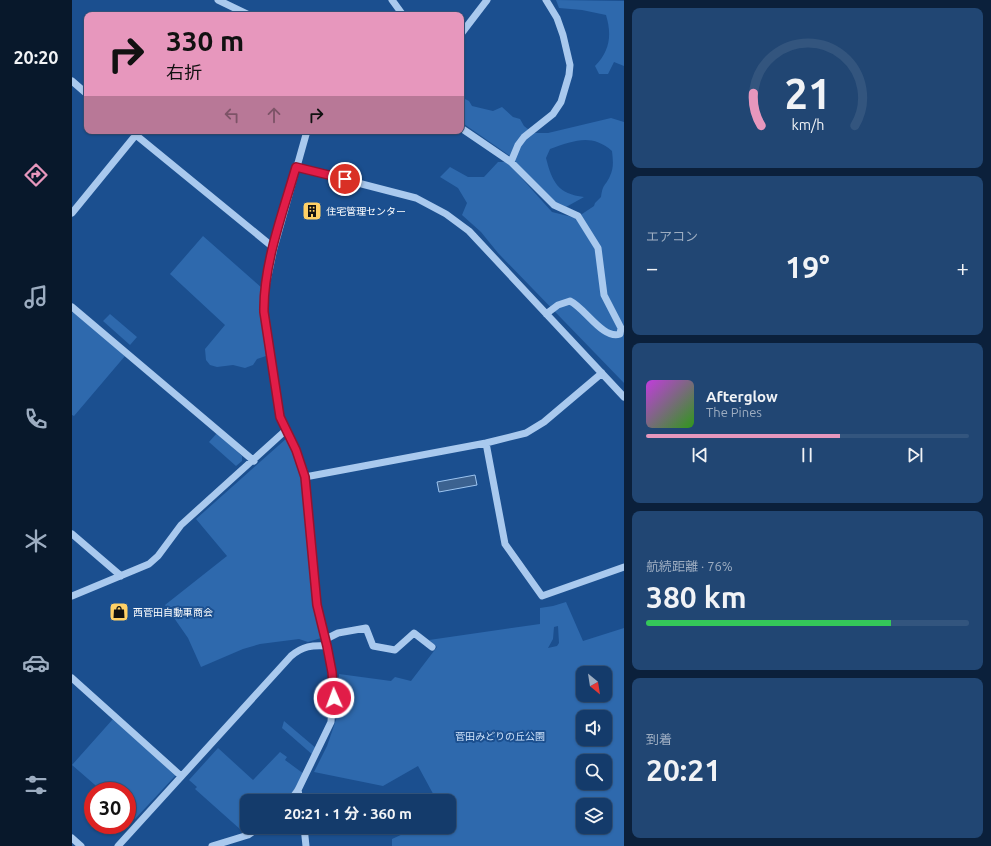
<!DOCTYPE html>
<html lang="ja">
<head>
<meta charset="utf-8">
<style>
	:root { --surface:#143b6b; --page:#214673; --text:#f1f3f6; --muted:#9dadc1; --line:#33557e; --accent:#e797bd }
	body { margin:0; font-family:Ubuntu,"Noto Sans JP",sans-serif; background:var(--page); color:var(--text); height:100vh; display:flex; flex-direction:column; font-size:15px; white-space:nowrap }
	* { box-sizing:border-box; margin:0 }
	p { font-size:13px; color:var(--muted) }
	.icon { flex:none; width:22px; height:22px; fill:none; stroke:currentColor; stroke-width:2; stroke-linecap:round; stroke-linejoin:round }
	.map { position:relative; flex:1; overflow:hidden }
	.side { display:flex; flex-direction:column; gap:8px; padding:8px; background:#0b203b; width:367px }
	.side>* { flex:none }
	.banner { position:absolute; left:12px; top:12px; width:380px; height:122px; border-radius:8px; box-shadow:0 1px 3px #0004,0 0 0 1px var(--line); background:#e797bd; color:#111; overflow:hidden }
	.needle { width:26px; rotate:150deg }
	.tools { position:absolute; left:504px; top:666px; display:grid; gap:8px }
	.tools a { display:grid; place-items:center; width:36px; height:36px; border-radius:8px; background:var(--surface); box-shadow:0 1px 3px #0004,0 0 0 1px var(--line); font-size:20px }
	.speed { position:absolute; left:12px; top:782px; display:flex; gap:8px; font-size:20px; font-weight:700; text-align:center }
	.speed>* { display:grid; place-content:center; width:52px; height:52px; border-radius:50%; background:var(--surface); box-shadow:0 1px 3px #0004,0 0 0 1px var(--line); line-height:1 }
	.speed .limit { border:6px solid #d22; background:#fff; color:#111 }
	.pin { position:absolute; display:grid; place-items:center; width:34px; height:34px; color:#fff; margin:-17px; border:2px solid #fff; border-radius:50%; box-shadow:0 1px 4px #0007 }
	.me { position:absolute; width:44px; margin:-22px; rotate:358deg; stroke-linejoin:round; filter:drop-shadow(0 0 3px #0008) }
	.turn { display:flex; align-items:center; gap:14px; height:84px; padding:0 16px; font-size:18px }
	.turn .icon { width:52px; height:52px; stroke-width:2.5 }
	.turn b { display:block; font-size:28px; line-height:34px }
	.lanes { display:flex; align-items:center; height:38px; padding:0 16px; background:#0003; justify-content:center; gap:20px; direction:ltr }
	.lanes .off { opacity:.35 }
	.big { font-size:30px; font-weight:700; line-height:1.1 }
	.side .tile { flex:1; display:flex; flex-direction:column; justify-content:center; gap:6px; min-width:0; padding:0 14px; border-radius:8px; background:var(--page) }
	.side .dial { align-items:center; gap:0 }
	.dial svg { height:104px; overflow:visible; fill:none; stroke:var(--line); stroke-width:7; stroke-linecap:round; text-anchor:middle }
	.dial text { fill:var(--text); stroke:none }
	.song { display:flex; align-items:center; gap:12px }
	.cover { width:48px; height:48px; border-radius:6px; background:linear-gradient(135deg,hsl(290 70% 55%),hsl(110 70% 35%)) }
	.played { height:4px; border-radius:2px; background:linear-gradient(90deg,var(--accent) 60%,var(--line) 60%) }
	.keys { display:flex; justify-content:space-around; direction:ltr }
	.heat { display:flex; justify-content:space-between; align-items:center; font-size:22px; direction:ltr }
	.charge { height:6px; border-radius:3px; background:linear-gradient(90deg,#34c759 76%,var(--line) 0) }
	.trip { position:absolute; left:168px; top:794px; width:216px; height:40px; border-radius:8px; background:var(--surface); box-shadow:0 1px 3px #0004,0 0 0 1px var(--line); font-weight:700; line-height:40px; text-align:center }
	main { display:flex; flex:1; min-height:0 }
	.dock { display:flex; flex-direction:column; width:72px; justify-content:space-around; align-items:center; background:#08182b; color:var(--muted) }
	.dock .icon { width:28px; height:28px }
	.dock .active { color:var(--accent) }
	.dock b { font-size:18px; color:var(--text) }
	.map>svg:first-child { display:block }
	.green { fill:#2e69ad; fill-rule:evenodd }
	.water { fill:#3c6290; stroke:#9cc4f0 }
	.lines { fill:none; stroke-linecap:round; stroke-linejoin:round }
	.minor { stroke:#a9c9ee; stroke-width:7 }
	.route-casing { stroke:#92132f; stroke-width:10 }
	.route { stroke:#e11d48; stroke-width:7 }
	.labels { text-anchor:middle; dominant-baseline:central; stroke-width:4; stroke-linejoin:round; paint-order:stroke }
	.poi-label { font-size:10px; fill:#fff; stroke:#1b4f8f; text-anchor:start }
	.park-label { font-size:10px; fill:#cfe3fa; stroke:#1b4f8f }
</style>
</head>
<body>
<main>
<nav class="dock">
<b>20:20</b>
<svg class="icon active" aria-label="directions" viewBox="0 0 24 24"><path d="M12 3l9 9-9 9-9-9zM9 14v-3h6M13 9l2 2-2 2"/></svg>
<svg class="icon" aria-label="music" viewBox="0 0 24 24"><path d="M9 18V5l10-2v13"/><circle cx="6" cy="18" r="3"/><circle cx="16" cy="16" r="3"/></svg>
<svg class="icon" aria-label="phone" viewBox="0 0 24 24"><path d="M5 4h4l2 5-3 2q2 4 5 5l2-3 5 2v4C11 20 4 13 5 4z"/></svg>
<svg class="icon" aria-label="climate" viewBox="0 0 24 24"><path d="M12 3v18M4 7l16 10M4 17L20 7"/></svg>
<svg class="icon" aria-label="car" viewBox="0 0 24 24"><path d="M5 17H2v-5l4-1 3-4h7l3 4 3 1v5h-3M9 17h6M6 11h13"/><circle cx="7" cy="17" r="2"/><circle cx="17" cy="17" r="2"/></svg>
<svg class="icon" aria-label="filters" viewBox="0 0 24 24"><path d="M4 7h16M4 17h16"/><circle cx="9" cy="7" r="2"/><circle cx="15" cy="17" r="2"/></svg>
</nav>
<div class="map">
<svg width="552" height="846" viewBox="0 0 552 846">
	<rect width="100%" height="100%" fill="#1b4f8f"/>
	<!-- green -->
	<path class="green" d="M484,0L552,1V66L542,62L536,74H527L523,66C538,51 540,35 534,15L510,10L487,8Z
		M389,97L397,101L400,106L421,111L430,107L441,117L448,119L452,126L461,133H476L539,118L552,122V383L426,253L409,232L390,215L395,203L386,188L368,177L378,167L396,177H412L426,162H435L480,212L504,218L522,206L523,203L529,197C531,183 533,187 538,176C542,168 541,160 540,151C519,133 502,141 478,149L474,158C480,182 486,194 512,197L494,207L480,200L438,156L389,122Z
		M131,236L190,288L189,312L194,356L185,359L181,365L173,368L161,365L145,367L138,365L134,360L133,349L153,325L98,274Z
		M2,311L53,356L2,416L0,415V313Z
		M38,314L65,337L58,345L31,321Z
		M145,433L170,456V461L164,466L137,442Z
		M215,438L220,446L230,475L250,630L249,638L236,642L227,639L188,644L171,649L129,667L116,638L93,605L155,556L124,519Z
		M494,602L511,641L552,628V846H320V839L346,827H377V801H365L346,766L311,786L242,772L255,746L265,717L267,674L319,681L323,677L339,681L365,647L357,640L468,624V608L481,606ZM486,626L487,643L485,646L476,648L481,639L482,627ZM511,673H533V695H511ZM511,717H533V739H511ZM511,761H533V783H511ZM511,805H533V827H511Z
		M41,719L104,775L63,819L55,813V791H30L0,765Z
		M212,721L245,749L242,756L210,728Z
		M146,748L181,780L208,752L215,757L213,760L232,774L215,801H175V827H182L172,831L169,830L123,789L125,787L117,780Z"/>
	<!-- water -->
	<path class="water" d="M403,475L405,485L367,492L365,482Z"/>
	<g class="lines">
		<!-- minor -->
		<path class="minor" d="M146,0L177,15
			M320,0L331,15
			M389,34L415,0
			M0,81L15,94
			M389,128L439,162L482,205L506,216L526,248L532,295L549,328L548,334C531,340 513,308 498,301L486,305L474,314
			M59,131L202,248
			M439,162L446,145L452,137L481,114L489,102L497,75L498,65L491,35L485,18L474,0
			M224,167L344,198L374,214L397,231L552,397
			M0,213L67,131
			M0,307L182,461
			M414,443L433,544L470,596L552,567
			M233,477L414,443L454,433L472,422L530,373
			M0,534L49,576
			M0,596L77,564L86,556L109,525L214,430
			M254,639L266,633L294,628L301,646L323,650L342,633L360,647
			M0,678L109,776
			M226,790L228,801
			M218,801L226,790L259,722L261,685L254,639L245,605L232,471L219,438L208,417L192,312V295L202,248L235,131
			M232,827L234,846
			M0,838L9,846
			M46,846L219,656C231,646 240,645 255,646
			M140,846L176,835L188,827"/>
	</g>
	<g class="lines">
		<!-- route casing -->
		<g class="route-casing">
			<path id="route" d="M262,698L260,672L255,646L245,605L233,477L224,450L208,417L192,312C191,265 211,212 224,167L273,179"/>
		</g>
		<!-- route -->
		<use href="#route" class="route"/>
	</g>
	<!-- icons -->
	<defs>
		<g id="building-square" transform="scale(1)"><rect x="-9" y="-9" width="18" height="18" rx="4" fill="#ffd166" stroke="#1b4f8f"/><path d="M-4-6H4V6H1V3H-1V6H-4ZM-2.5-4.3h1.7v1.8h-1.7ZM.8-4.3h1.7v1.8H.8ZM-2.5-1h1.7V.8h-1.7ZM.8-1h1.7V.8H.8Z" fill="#111"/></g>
		<g id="shop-square" transform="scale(1)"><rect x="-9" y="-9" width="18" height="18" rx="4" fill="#ffd166" stroke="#1b4f8f"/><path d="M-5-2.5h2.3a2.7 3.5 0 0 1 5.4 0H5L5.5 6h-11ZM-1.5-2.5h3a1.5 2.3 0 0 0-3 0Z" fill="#111"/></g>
	</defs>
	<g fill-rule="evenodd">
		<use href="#building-square" x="240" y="211"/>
		<use href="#shop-square" x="47" y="612"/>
	</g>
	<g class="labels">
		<!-- poi labels -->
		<g class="poi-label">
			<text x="254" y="211">住宅管理センター</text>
			<text x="61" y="612">西菅田自動車商会</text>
		</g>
		<!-- park labels -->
		<g class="park-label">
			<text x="428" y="736">菅田みどりの丘公園</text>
		</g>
	</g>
</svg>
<div class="tools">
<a><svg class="needle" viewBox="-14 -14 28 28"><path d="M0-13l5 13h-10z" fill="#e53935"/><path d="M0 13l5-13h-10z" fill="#9dadc1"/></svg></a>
<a><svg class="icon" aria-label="sound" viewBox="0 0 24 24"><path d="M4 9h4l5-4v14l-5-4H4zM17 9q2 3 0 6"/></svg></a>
<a><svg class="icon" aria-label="search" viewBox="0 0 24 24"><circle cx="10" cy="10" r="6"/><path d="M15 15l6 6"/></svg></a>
<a><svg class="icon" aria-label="layers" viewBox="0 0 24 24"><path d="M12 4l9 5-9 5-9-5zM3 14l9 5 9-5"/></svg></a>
</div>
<div class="speed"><div class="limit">30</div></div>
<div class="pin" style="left:273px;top:179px;background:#d93025"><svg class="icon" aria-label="arrive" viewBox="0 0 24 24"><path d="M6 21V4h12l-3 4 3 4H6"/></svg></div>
<svg class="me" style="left:262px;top:698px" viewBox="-20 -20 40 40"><circle r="17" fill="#e11d48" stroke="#fff" stroke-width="3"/><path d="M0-11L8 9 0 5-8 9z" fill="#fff"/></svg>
<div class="trip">20:21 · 1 分 · 360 m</div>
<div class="banner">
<div class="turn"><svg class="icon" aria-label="right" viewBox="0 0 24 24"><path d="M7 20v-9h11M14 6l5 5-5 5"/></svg><div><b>330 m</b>右折</div></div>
<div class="lanes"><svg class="icon off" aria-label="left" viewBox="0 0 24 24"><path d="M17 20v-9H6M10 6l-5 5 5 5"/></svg><svg class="icon off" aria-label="ahead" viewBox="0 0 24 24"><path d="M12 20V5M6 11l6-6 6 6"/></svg><svg class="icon" aria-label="right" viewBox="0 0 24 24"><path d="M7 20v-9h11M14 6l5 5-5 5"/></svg></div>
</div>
</div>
<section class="side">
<div class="tile dial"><svg viewBox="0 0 100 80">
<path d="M14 69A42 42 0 1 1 86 69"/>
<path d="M14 69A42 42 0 0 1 8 44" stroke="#e797bd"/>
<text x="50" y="56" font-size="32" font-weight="700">21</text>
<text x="50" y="72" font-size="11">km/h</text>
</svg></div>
<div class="tile"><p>エアコン</p>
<div class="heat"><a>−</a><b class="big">19°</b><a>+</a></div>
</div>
<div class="tile">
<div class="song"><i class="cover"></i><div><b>Afterglow</b><p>The Pines</p></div></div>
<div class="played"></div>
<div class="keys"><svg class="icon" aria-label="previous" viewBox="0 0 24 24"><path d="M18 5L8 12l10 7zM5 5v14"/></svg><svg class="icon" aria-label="pause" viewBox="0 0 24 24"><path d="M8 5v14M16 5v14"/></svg><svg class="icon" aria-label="next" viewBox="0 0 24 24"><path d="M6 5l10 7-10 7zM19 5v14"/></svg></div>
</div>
<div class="tile"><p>航続距離 · 76%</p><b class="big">380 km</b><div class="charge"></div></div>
<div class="tile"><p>到着</p><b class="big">20:21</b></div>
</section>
</main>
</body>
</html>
